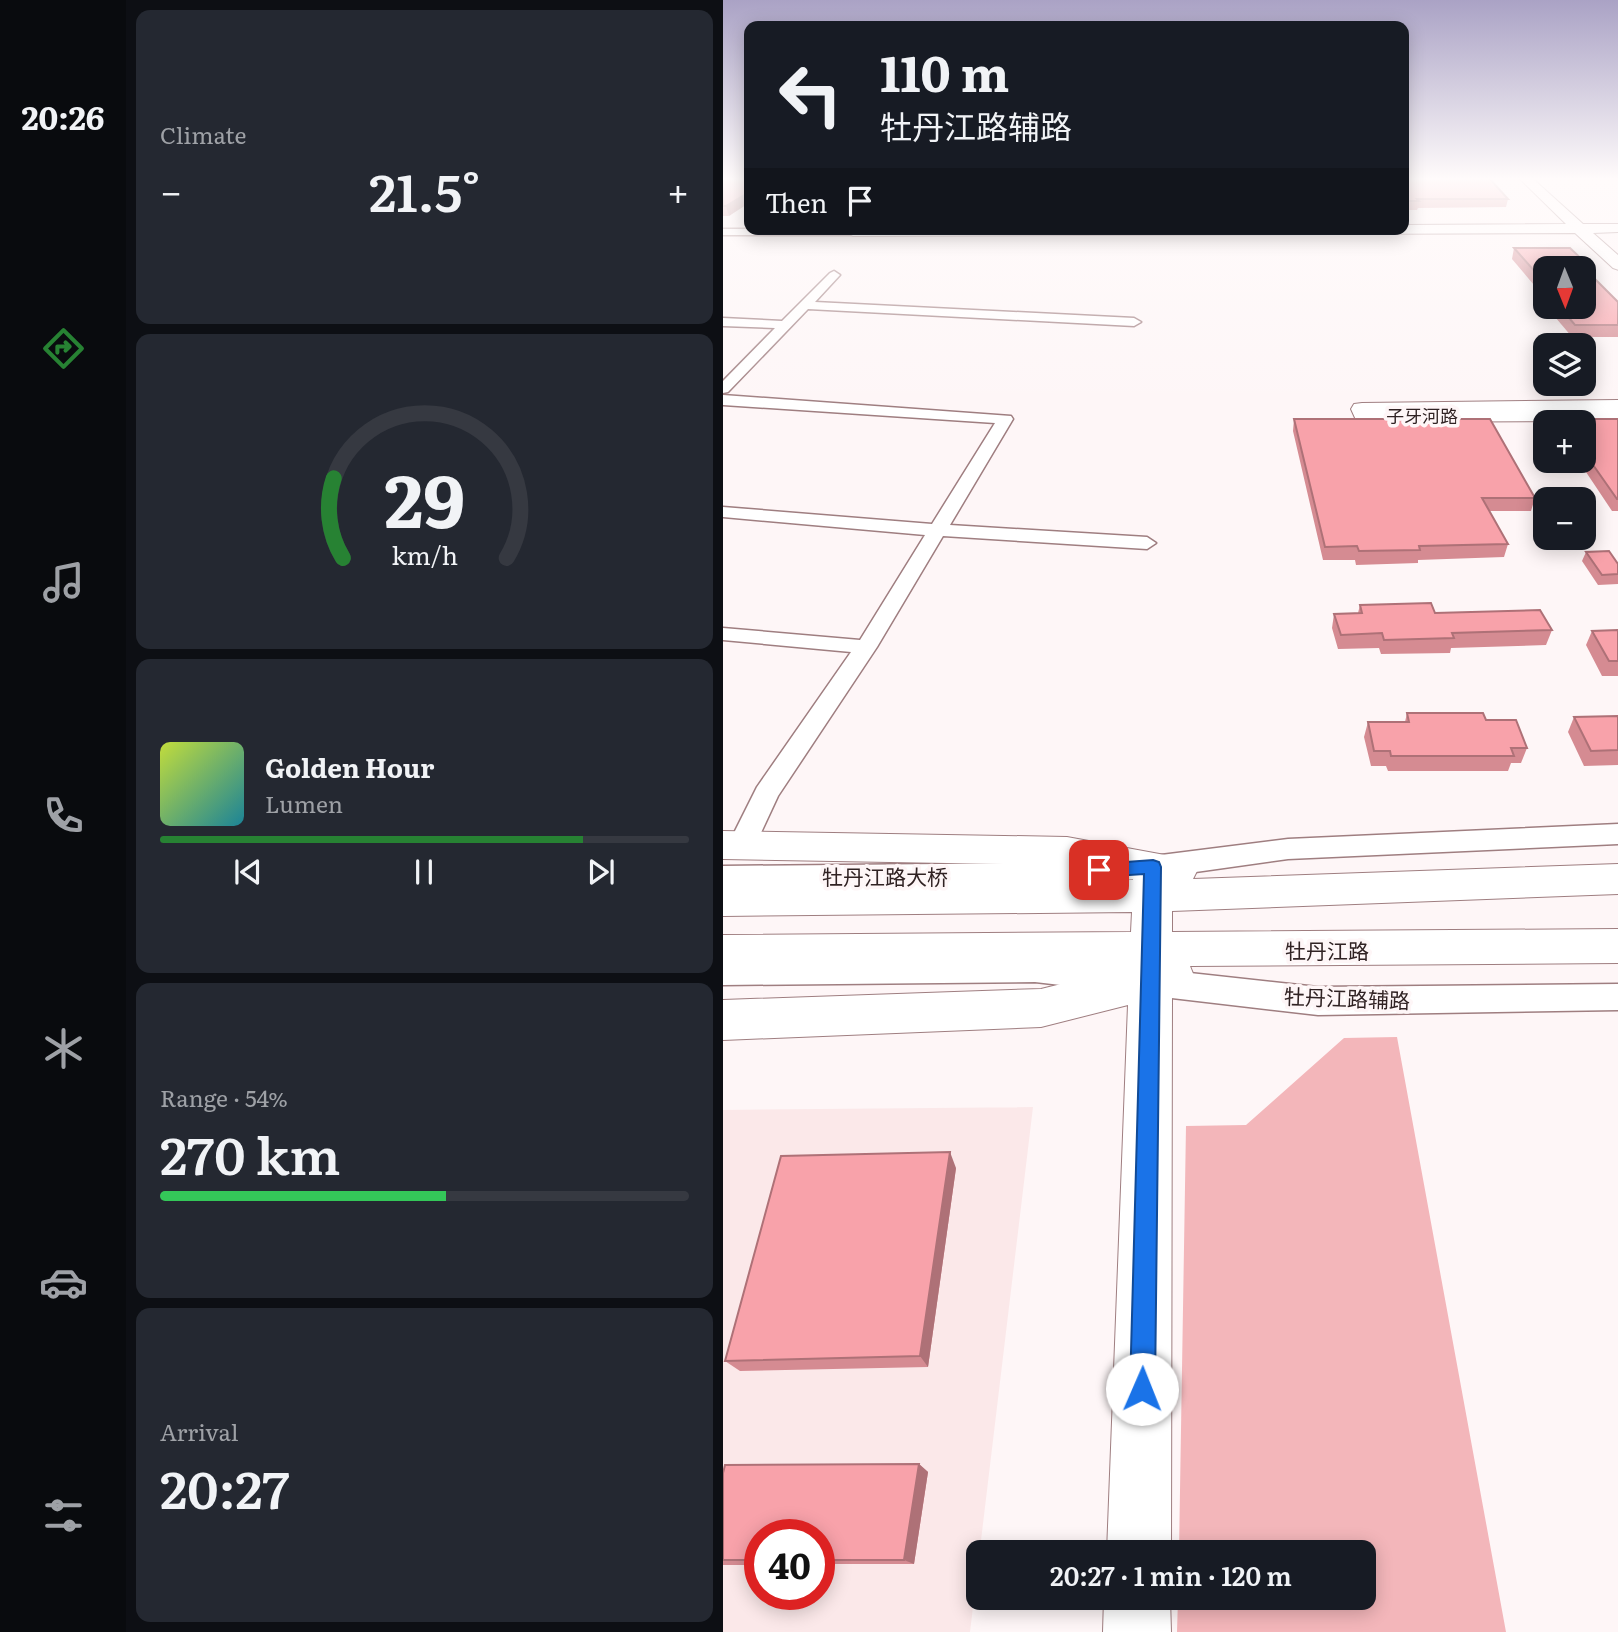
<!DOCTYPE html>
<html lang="en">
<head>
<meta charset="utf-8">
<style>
	:root { --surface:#171b24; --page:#242831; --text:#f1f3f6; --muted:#9ea1a6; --line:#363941; --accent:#278233 }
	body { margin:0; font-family:Literata,"Noto Sans SC",serif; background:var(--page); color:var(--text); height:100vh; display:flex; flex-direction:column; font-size:26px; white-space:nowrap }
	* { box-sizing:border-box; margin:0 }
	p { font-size:23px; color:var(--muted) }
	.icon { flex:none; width:38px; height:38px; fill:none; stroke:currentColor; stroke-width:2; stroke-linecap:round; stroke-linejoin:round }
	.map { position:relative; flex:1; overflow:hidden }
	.drawer { display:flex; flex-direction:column; gap:10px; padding:10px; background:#0d0f14; width:597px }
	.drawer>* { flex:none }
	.guide { position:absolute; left:21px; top:21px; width:665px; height:214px; border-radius:14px; box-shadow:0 4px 18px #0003; background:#171b24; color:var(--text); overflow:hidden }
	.needle { width:46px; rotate:179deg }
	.buttons { position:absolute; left:810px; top:256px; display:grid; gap:14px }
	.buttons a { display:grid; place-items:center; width:63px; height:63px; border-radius:14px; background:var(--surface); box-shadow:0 4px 18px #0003; font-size:35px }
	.speed { position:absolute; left:21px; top:1519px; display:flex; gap:14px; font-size:35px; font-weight:700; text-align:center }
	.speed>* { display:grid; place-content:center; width:91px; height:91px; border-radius:50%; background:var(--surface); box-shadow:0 4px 18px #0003; line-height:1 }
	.speed .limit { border:10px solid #d22; background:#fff; color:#111 }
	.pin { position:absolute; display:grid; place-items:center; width:60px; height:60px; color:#fff; margin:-30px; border-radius:14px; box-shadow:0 4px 10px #0006 }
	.me { position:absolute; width:77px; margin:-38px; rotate:1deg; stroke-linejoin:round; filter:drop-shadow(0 0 5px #0008) }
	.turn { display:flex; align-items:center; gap:24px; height:147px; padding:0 21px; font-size:32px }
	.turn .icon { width:91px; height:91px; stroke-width:2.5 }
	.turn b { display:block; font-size:49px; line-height:60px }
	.then { display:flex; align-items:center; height:66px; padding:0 21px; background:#0003; gap:14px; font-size:26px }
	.big { font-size:52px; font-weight:600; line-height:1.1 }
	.drawer .tile { flex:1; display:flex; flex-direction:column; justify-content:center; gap:10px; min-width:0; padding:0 24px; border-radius:14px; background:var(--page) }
	.drawer .dial { align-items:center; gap:0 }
	.dial svg { height:182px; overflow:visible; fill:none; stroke:var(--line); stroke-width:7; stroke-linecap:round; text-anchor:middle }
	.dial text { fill:var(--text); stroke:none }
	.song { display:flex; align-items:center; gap:21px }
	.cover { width:84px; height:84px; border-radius:10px; background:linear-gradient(135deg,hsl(70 70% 55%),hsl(190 70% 35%)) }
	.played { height:7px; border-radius:4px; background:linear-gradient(90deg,var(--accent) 80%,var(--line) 80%) }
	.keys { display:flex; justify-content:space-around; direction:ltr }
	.heat { display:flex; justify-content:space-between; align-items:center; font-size:38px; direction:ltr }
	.charge { height:10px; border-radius:5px; background:linear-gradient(90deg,#34c759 54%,var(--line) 0) }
	.trip { position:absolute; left:243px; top:1540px; width:410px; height:70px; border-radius:14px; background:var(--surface); box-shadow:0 4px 18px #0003; font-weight:600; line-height:70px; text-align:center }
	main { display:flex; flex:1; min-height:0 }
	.tabs { display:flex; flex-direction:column; width:126px; justify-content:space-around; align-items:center; background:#090b0e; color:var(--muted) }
	.tabs .icon { width:49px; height:49px }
	.tabs .current { color:var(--accent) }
	.tabs b { font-size:32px; color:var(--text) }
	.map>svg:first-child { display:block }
	.built { fill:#fbe8e9; fill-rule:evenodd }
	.green { fill:#f3b6ba }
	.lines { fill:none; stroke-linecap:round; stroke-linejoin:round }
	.street-casing { stroke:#9f7e80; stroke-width:3 }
	.secondary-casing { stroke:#9f7e80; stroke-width:2 }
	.street { fill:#fff; fill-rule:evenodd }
	.secondary { fill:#fff; fill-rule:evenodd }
	.wall { fill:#d58b92 }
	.shaded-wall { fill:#ae7177 }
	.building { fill:#f8a2aa; stroke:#ae7177; stroke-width:2 }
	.route { fill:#1a73e8; stroke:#114b97; stroke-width:2 }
	.labels { text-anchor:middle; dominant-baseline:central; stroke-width:7; stroke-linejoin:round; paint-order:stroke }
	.far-street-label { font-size:18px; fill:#302223; stroke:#fef6f7 }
	.street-label { font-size:21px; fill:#302223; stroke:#fef6f7 }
</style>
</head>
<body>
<main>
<nav class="tabs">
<b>20:26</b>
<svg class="icon current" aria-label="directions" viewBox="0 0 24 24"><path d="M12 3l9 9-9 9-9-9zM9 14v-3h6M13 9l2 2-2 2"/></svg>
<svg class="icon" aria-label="music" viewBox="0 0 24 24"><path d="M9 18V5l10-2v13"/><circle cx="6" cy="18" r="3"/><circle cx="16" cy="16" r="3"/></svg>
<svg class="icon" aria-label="phone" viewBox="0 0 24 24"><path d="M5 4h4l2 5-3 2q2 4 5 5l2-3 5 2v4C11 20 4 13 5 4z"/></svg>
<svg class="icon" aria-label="climate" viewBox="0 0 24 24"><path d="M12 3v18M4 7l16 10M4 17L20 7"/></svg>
<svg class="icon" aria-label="car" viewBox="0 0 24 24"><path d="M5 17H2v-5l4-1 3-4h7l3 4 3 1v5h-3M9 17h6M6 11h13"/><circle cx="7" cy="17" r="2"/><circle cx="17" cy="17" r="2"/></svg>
<svg class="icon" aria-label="filters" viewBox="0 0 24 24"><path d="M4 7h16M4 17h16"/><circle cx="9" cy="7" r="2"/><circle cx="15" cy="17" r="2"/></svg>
</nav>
<section class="drawer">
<div class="tile"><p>Climate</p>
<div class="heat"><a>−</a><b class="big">21.5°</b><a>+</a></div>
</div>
<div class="tile dial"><svg viewBox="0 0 100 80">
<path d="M14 69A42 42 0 1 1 86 69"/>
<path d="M14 69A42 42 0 0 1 10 34" stroke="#278233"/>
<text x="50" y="56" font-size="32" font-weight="700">29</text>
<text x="50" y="72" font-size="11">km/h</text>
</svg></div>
<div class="tile">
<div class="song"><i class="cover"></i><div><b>Golden Hour</b><p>Lumen</p></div></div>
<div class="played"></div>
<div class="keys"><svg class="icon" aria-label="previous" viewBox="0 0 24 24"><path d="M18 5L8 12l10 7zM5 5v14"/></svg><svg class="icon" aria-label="pause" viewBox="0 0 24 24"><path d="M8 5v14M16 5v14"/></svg><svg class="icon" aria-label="next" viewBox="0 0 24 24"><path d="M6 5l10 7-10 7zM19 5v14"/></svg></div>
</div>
<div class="tile"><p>Range · 54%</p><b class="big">270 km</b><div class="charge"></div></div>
<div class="tile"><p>Arrival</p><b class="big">20:27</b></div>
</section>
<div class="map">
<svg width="896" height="1632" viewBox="0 0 896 1632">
	<rect width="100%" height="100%" fill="#fef6f7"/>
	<!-- built -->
	<path class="built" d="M310,1107L247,1632H0V1110ZM37,1535H96V1594H37Z"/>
	<!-- green -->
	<path class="green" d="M674,1037L783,1632H454L455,1598H640V1552H456L463,1126L523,1125L621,1038Z"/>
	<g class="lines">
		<!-- street casing -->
		<g class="street-casing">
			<path id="street" d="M0,229H132L135,232L130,235H0Z
				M111,271L117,275L92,302L411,318L418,322L411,326L85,309L5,392L0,393V381L52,328L0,326V318L59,321L107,273Z
				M0,395L288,416L290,419L227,525L424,537L433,543L424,549L220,536L154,647L55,796L29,852L19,855L9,852L5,845L34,787L128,652L0,640V628L137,640L202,535L0,517V507L209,524L272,423L0,405Z
				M896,824V844L565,859L430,878L323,885L0,888V866L323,863L430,856L565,839Z
				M312,956L595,987L896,984V1010L595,1015L312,982L0,985V959Z"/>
		</g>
		<!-- secondary casing -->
		<g class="secondary-casing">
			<path id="secondary" d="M796,178H809L860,224H896V232L870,233L896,256V270L890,268L852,233L130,236L123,232L124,229H681V225L843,224Z
				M896,400V421L641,422L633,420L628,409L631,404L639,403Z
				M0,831L344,837L469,860L474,871L470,879L896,864V894L449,911V932L896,929V963L467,966L471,976L465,989L449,994L448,1552H384L405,1005L318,1027L0,1040V1000L318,989L407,967L0,969V935L408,932L409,912L0,916V884L410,880V878L344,865L0,859Z
				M381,1598H447L448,1632H380Z"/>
		</g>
		<!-- street -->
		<use href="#street" class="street"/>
		<!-- secondary -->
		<use href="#secondary" class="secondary"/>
	</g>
	<!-- wall -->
	<path class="wall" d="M0,178L6,216H0Z
		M681,178L785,199L783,207L695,208L694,210H681Z
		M791,248L868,268L867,274L895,302V337H849L827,311L828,306H861L822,268V298L789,259Z
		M571,419L812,498L808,511H766L785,544L781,557L695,560V563L633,565L632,560H600L570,431Z
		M838,419H895V511H889L855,460H861V422H837Z
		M863,552L895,564V584L875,585L859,561Z
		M637,605L712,613L829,630L823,645L728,648L727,653L658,654L656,648L615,649L609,628L611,614L635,613Z
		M895,630V676H879L863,645L869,631Z
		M684,713L763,720L804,748L798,763H788L785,771H665L663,766H648L641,737L645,722H682Z
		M895,716V765L861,766L845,732L851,717Z
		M233,1168L205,1367L17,1371L2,1361Z
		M196,1464L205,1472L191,1564H96V1535H37V1565H0V1473Z"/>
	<!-- shaded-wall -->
	<path class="shaded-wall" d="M26,192V203L6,216L3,206Z
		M227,1152L233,1168L205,1367L197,1356Z
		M196,1464L205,1472L191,1564L181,1560Z"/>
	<!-- building -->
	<path class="building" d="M0,178H26V192L3,206H0Z
		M681,178H766L785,199H694L696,201H681Z
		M791,248H847L868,268H861L895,302V325H852L836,306H861V268H822V283Z
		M571,419H767L812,498H759L785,544L696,546L697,550L636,551L634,546L602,547Z
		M838,419H895V499H894L861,452V422H840Z
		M886,551L895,564V574L879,575L863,552Z
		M708,603L712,613L817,610L829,630L729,633L731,638L661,640L659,633L618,635L611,614L639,613L637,605Z
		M895,630V661H886L869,631Z
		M684,713H760L763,720H793L804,748H788L791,756H668L667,751H651L645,722H686Z
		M895,716V750L868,751L851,717Z
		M227,1152L197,1356L2,1361L58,1156Z
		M196,1464L181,1560H96V1535H37V1560H0V1473L2,1465Z"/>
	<!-- sky -->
	<linearGradient id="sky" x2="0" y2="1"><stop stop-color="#aaa2c5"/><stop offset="0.44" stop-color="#fffbfb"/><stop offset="1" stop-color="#fffbfb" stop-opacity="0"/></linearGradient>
	<rect width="896" height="406" fill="url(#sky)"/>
	<!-- route -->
	<path class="route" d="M430,860L436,862L438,867L432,1389L428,1398L419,1402L411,1398L407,1389L421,874L376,877L370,875L368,870L370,866L376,864Z"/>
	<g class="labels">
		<!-- far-street labels -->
		<g class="far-street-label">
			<text x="699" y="415">子牙河路</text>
		</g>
		<!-- street labels -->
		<g class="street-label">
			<text x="162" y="875">牡丹江路大桥</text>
			<text x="604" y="949">牡丹江路</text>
			<text transform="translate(624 997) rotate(2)">牡丹江路辅路</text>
		</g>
	</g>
</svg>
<div class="buttons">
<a><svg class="needle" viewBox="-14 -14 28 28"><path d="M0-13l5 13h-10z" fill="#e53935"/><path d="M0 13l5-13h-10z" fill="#9ea1a6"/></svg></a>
<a><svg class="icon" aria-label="layers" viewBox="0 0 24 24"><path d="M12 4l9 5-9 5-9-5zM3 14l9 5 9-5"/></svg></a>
<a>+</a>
<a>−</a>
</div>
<div class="speed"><div class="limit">40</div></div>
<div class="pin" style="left:376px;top:870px;background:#d93025"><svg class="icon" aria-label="arrive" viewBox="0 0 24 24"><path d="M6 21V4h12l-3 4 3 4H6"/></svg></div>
<svg class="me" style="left:419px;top:1389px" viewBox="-20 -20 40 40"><circle r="19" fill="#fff"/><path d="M0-13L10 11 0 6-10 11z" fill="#1a73e8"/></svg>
<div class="trip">20:27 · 1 min · 120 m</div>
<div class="guide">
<div class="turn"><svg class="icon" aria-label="left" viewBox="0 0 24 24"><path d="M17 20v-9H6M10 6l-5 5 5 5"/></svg><div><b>110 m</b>牡丹江路辅路</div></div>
<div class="then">Then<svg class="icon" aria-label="arrive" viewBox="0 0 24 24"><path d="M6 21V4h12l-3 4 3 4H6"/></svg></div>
</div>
</div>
</main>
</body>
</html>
